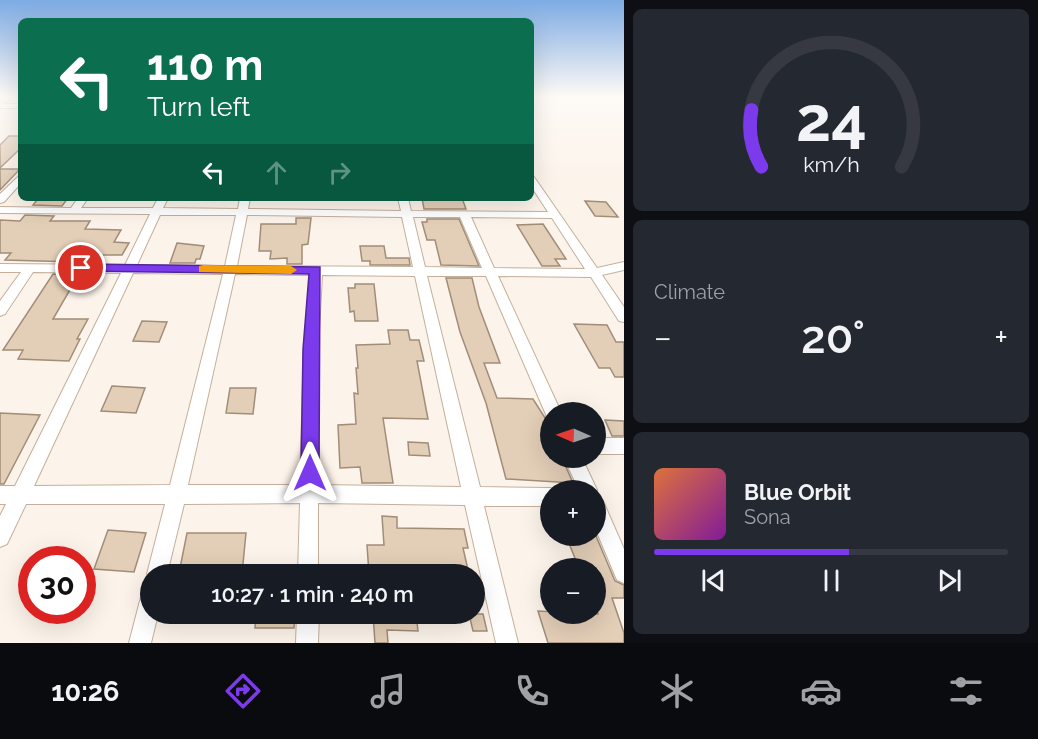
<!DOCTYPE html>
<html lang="en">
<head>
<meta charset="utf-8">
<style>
	:root { --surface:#171b24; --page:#242831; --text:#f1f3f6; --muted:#9ea1a6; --line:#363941; --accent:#7c3aed }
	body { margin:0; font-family:Raleway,sans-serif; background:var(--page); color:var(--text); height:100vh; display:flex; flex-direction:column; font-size:22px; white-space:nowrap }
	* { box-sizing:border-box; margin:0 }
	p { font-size:20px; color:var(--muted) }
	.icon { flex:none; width:33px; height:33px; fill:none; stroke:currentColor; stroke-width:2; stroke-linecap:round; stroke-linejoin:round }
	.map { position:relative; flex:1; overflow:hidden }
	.side { display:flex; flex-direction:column; gap:9px; padding:9px; background:#0d0f14; width:414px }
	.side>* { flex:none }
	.hud { position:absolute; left:18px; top:18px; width:516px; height:183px; border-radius:9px; box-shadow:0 6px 24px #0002; background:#0b6e4f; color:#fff; overflow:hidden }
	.needle { width:39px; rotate:272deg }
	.tools { position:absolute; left:540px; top:402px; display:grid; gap:12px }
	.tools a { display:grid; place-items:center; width:66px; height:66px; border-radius:50%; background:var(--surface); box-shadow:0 6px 24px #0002; font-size:30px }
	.speed { position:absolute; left:18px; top:546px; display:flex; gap:12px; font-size:30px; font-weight:700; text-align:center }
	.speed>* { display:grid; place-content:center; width:78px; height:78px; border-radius:50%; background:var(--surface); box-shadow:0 6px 24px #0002; line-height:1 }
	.speed .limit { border:9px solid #d22; background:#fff; color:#111 }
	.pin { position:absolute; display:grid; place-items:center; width:51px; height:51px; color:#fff; margin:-26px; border:3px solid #fff; border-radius:50%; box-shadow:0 2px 6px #0007 }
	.me { position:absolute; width:66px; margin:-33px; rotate:0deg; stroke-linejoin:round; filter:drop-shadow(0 0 4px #0008) }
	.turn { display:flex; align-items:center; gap:21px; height:126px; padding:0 30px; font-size:27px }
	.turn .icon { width:78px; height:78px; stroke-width:2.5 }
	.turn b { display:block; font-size:42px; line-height:51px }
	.lanes { display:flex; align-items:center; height:57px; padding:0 30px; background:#0003; justify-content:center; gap:30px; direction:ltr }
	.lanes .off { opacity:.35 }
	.big { font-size:45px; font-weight:600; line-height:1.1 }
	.side .tile { flex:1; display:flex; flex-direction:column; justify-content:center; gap:9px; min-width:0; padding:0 21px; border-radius:9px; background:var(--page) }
	.side .dial { align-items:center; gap:0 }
	.dial svg { height:156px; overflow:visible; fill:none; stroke:var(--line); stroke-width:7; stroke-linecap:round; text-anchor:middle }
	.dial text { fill:var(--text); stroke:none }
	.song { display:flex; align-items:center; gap:18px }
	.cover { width:72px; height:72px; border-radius:9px; background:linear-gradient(135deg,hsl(20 70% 55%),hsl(290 70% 35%)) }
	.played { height:6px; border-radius:3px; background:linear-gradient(90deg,var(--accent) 55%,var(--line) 55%) }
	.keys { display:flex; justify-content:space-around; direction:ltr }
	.heat { display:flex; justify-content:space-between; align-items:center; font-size:33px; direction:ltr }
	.trip { position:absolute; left:140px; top:564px; width:345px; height:60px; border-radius:30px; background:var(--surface); box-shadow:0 6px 24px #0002; font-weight:600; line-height:60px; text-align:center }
	.dock { display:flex; height:96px; justify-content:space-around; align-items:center; background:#090b0e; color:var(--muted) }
	.dock .icon { width:42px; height:42px }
	.dock .on { color:var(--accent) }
	.dock b { font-size:27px; color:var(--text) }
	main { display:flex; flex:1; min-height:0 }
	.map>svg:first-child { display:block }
	.building { fill:#e3ceb7; stroke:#a18d78; stroke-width:1.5 }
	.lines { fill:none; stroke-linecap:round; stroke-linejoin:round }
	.street-casing { stroke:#c4b09a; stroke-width:2 }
	.secondary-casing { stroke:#c4b09a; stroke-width:2 }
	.street { fill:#fff; fill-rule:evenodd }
	.secondary { fill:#d2def5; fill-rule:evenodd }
	.route { fill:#7c3aed; stroke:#51269a; stroke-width:1.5 }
	.slow { fill:#f59e0b }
</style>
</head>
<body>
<main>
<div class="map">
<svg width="624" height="643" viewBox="0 0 624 643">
	<rect width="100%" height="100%" fill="#fcf3ea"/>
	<!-- building -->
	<path class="building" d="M9,136H21V148L0,168V145Z
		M0,169H20L0,190Z
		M53,198H68L62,206L33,205L37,200H51Z
		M422,198H462L466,209H424Z
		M585,201L606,202L618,217L595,216Z
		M25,215L54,216L50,221H90L85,229L121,230L114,242L129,243L122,255H82L76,262L5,260L11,253H0V220L20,221Z
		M296,218H311L308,244L302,245V264H287V258L270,259L271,251H259L261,224H296Z
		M427,219H459L479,266L441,265L435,240H427L422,222H427Z
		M543,224L566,259H555L560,266H542L517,225Z
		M177,243L204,246L200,259H196L195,263H170Z
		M360,246H384L386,258H409L410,265H370V261H362Z
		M53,274L66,275L61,281H75L53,319H88L77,339H80L69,361L18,359L23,350H3Z
		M446,278H472L479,307L500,363H484L497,398L533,399L545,418L550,420V458H562L573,483L506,479L486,403L460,332Z
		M355,284H374L378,321H355L354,311L350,312L348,288H355Z
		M142,321L167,322L159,342L133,341Z
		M574,324L607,325L616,342H624V377H615L610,368H599Z
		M388,330H408L410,340H419L424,361H417L428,419L383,418L393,483H362L360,467L340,468L338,425L356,424L354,393L358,394L356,368H358L356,345L390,344Z
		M112,386L145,388L136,413L101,411Z
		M230,388H256L253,414L226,413Z
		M0,413L40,415L4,484H0Z
		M605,420L624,421V436H612Z
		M408,442L428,443L430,456L409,455Z
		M382,516L397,517V528L464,529L468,548H463L469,574H369L367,545H384Z
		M108,530L146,533L134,572L94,569Z
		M187,533H246L242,574H183L184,568H180Z
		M566,536H596L615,581L624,585V598H612L624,633V643H548L538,611L598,614L596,605V568H579Z
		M256,614H295L294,628H255Z
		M373,614H416L418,631L387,630L388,643H375Z
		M469,614H483L487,631H473Z"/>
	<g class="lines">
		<!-- street casing -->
		<g class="street-casing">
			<path id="street" d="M0,104H21V108H0Z
				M21,174V183L4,202L0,203V194Z
				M531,176L534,177L597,268L624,262V270L602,275L624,307V322L619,321L591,277L498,276L561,412H550V418L547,417L486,276H427L480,487L550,488L557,490H550V506H484L518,643H496L465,505L318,503V574H298L300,503L184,504L167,574H150V582L147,574L165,504H26L7,544L0,547V516L6,504H0V486H15L121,273L33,272L5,314L0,316V301L21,272H0V264L125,265L150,214L0,213V207L71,208L78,198H88L81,208H153L158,198H168L163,208L238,209L240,198H250L248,209L401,211L398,198H408L411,211L548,212L531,186ZM160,215H236L225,266L137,265ZM247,215L402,217L413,267L237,266ZM413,217H460L482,268L425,267ZM471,217L552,218L585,269L494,268ZM133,273L223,274L170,485L34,486ZM235,274L310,275L304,349L300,485H188ZM322,275L415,276L461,487L318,485V349Z
				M596,438H624V454H596Z
				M564,458H582L597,490L596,494V490H579Z
				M596,499L603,501L624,549V583L617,580L596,530Z
				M150,590V614H158L151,643H129L142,593Z
				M297,614H319L318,643H296Z"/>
		</g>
		<!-- secondary casing -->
		<g class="secondary-casing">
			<path id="secondary" d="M4,96H15L0,106V98Z"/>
		</g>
		<!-- street -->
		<use href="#street" class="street"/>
		<!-- secondary -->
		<use href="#secondary" class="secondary"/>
	</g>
	<!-- sky -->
	<linearGradient id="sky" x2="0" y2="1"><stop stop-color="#7dabe3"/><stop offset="0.52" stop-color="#fefaf6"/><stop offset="1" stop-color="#fefaf6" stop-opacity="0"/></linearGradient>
	<rect width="624" height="186" fill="url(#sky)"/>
	<!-- route -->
	<path class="route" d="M81,264L320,267L319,473L316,479L310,482L303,479L301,473L303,349L309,274L76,271V266Z"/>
	<!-- slow -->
	<path class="slow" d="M203,265L291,266L297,270L291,274L199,272V266Z"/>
</svg>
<div class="tools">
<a><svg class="needle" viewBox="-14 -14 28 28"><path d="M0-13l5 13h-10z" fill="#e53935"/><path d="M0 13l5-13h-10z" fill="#9ea1a6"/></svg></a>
<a>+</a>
<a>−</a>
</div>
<div class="speed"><div class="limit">30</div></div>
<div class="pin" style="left:81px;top:268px;background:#d93025"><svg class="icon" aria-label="arrive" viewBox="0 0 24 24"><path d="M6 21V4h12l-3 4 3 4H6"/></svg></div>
<svg class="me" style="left:310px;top:473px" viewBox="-20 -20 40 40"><path d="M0-17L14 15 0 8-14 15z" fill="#7c3aed" stroke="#fff" stroke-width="4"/></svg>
<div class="trip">10:27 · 1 min · 240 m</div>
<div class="hud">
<div class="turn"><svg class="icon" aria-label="left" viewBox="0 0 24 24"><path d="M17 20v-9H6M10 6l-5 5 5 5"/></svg><div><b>110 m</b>Turn left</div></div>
<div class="lanes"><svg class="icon" aria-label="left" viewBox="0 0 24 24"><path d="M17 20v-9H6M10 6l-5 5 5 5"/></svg><svg class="icon off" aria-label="ahead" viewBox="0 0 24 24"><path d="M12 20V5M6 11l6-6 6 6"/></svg><svg class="icon off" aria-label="right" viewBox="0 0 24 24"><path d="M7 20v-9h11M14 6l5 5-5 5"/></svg></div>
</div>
</div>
<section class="side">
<div class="tile dial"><svg viewBox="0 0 100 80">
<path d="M14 69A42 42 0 1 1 86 69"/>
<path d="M14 69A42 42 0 0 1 9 40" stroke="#7c3aed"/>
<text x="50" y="56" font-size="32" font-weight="700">24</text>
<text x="50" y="72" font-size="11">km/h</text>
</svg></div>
<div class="tile"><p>Climate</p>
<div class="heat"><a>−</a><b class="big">20°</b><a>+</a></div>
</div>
<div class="tile">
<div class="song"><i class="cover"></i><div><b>Blue Orbit</b><p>Sona</p></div></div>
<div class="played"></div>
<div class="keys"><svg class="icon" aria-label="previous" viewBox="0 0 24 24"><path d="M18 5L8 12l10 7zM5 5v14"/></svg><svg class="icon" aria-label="pause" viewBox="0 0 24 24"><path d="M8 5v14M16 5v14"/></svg><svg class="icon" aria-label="next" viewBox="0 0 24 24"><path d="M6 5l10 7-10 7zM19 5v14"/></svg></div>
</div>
</section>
</main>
<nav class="dock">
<b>10:26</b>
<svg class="icon on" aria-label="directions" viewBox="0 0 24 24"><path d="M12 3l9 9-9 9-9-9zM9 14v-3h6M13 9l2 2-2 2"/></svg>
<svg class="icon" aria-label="music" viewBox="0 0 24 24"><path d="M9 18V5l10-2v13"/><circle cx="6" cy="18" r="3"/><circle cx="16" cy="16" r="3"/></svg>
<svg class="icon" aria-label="phone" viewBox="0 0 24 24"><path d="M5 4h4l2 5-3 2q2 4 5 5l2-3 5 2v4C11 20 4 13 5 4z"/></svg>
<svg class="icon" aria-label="climate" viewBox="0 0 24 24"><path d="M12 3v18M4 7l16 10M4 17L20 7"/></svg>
<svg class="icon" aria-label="car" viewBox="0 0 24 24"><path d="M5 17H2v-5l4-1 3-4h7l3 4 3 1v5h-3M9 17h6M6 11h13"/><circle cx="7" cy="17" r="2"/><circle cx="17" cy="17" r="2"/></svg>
<svg class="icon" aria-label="filters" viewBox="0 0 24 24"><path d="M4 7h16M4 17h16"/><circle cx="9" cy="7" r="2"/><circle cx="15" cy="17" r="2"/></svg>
</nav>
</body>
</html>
